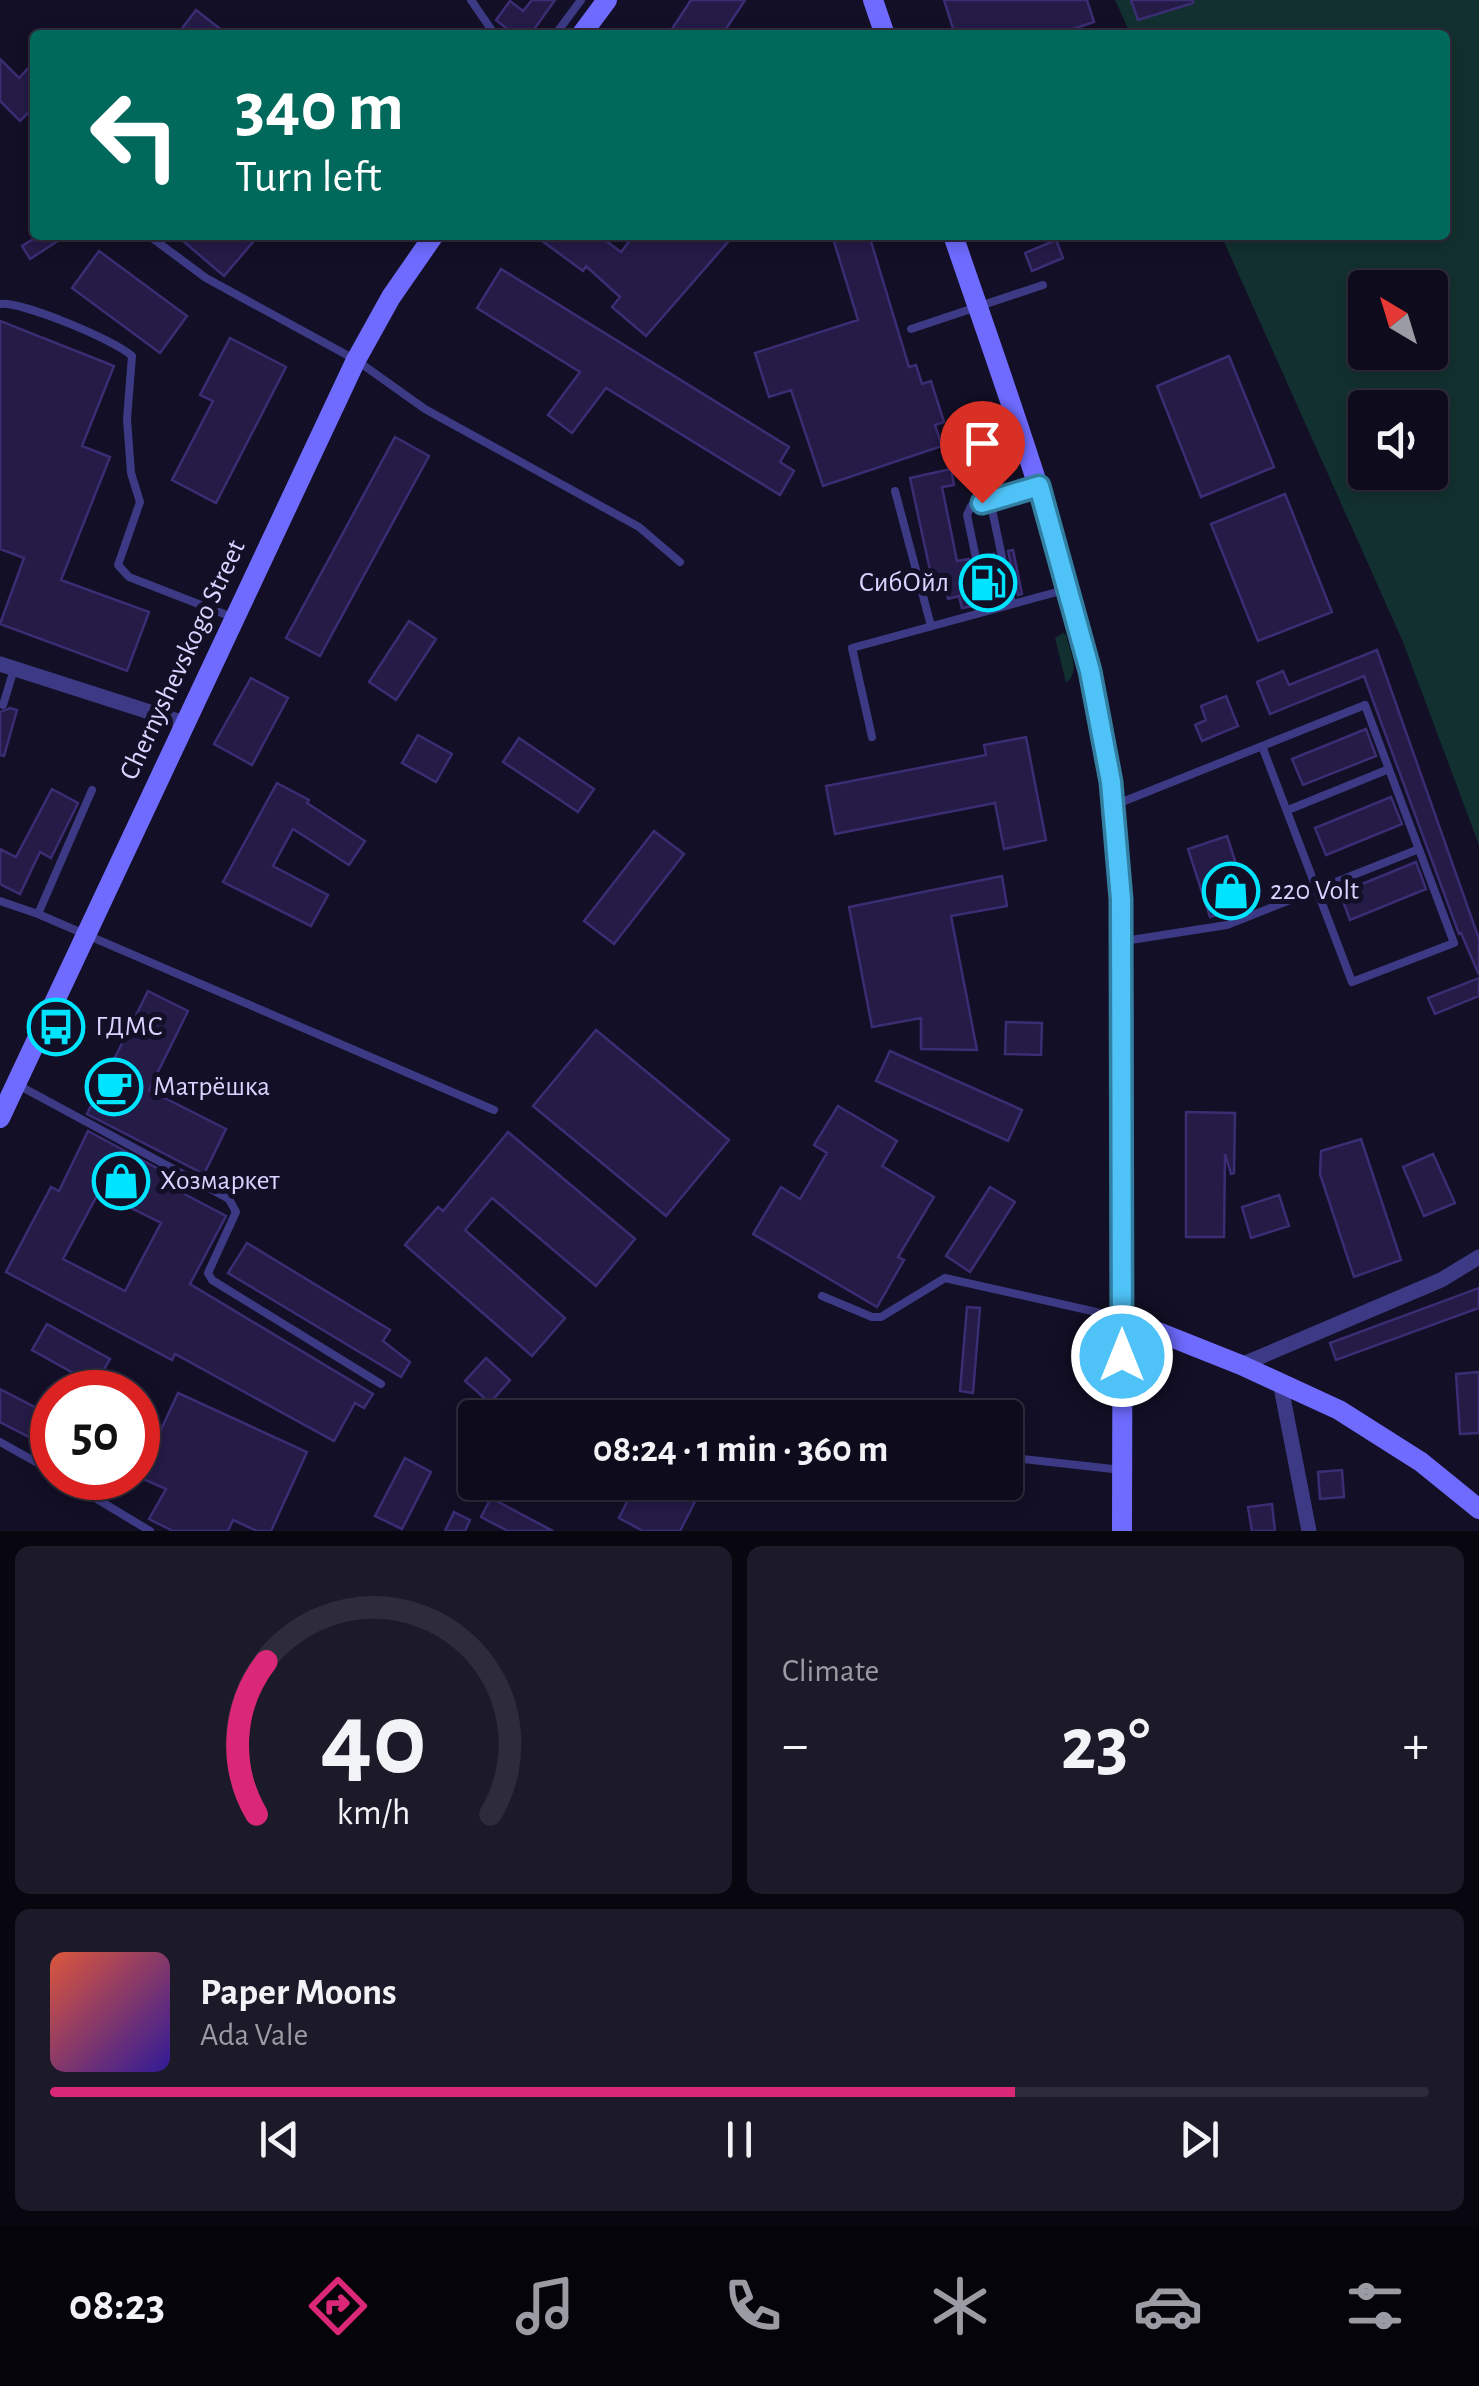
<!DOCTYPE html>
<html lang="en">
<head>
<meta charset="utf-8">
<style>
	:root { --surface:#0e0b1c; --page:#1c1929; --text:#f1f3f6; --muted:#9b9ba3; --line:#2e2b3b; --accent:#db2777 }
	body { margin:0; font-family:"Alegreya Sans",sans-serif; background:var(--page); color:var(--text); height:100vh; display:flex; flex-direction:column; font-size:38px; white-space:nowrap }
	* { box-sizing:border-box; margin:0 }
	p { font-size:32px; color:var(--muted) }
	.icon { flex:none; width:55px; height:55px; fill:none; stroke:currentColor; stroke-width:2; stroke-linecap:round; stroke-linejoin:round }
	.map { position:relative; height:1531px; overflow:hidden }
	.sheet { display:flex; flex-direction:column; gap:15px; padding:15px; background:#08060f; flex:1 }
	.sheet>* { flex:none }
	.top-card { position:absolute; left:30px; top:30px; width:1420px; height:210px; border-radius:10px; box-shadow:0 5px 15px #0003,0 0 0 2px var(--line); background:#00695c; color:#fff; overflow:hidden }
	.needle { width:65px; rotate:322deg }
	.controls { position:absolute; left:1348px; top:270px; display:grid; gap:20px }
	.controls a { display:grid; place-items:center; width:100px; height:100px; border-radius:10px; background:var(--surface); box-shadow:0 5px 15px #0003,0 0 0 2px var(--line); font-size:50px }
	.speed { position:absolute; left:30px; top:1370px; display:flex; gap:20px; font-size:50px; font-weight:700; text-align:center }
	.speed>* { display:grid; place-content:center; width:130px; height:130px; border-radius:50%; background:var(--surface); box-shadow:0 5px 15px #0003,0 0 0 2px var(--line); line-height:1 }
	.speed .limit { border:15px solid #d22; background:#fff; color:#111 }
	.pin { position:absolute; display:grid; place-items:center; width:85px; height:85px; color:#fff; margin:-102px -42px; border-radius:50% 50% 50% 0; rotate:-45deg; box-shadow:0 0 10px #0007 }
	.pin .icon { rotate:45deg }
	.me { position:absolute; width:110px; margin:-55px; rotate:0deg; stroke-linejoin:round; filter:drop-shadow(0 0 8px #0008) }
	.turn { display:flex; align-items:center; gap:35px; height:210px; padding:0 40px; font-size:45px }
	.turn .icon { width:130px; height:130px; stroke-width:2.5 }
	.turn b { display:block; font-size:70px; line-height:85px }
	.big { font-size:75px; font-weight:700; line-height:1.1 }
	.sheet .tile { flex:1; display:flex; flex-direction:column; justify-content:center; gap:15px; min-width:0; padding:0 35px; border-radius:15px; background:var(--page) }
	.sheet .dial { align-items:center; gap:0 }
	.dial svg { height:260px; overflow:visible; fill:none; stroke:var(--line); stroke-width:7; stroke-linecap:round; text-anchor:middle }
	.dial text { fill:var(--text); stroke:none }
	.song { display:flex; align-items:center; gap:30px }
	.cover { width:120px; height:120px; border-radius:15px; background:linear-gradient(135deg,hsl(10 70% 55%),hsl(250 70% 35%)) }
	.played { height:10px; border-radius:5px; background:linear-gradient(90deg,var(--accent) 70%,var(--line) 70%) }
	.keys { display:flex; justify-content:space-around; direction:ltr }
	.heat { display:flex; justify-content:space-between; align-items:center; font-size:55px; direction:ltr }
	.sheet .tiles { flex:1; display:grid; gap:15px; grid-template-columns:1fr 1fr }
	.tile:last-child { grid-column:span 2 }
	.trip { position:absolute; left:458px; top:1400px; width:565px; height:100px; border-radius:10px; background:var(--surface); box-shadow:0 5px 15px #0003,0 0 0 2px var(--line); font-weight:700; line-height:100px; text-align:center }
	.menu { display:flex; height:160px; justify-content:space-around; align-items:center; background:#06040b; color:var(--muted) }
	.menu .icon { width:70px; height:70px }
	.menu .selected { color:var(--accent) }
	.menu b { font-size:45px; color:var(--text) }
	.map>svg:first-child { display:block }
	.green { fill:#12302f; fill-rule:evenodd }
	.building { fill:#241b47; stroke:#3b2d73; stroke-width:2.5; fill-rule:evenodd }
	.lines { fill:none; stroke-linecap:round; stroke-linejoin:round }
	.lane { stroke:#3d3a85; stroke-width:8 }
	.street { stroke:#3d3a85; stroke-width:15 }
	.secondary { stroke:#6f6bff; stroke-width:20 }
	.route-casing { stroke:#337fa1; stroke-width:25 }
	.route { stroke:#4fc3f7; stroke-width:18 }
	.labels { text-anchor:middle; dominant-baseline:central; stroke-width:10; stroke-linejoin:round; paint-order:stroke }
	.poi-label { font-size:28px; fill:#d9d4ff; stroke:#130f26; text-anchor:start }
	.street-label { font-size:28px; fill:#d9d4ff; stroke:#130f26 }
</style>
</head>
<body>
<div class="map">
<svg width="1479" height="1531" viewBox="0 0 1479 1531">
	<rect width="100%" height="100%" fill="#130f26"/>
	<!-- green -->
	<path class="green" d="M1115,0H1479V845L1403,642L1221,235H1445V35H1131ZM1365,288H1430V352H1365ZM1365,408H1430V472H1365Z
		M1063,633L1066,635C1070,652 1081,671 1066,683L1055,638Z"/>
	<!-- building -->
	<path class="building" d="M532,0H555L530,35H515L496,20L510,1L523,11Z
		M691,0H745L722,35H668Z
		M944,0H1087L1094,22L1055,35H955Z
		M1131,0H1193V3L1138,20Z
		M196,10L228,35H177Z
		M0,59L19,78L35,61V106L20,121L0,101Z
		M40,235H67L30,259L22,246Z
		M176,235H259L224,276Z
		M534,235H598L621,252L634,235H734L646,336L612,307L620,297L586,266L583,271Z
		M832,235H869L909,367L916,365L922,384L931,381L944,422L935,425L942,446L823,486L791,390L769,397L755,353L858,320Z
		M1056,240L1063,258L1032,271L1025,253Z
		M99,251L187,316L160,353L72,288Z
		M501,269L789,447L780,462L794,471L780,495L606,388L572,433L548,415L580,372L477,308Z
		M0,321L114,366L82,446L110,457L61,580L149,612L127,671L0,624L24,558L0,549Z
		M230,338L286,367L216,503L172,480L213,401L200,395Z
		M1229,356L1274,467L1201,497L1157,386Z
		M395,437L429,456L320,656L286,638Z
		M951,469L954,485L942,487L957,561L969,559L978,605L962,608L959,596L948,599L945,582L933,584L910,478Z
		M1285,494L1332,612L1258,641L1211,524Z
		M1013,550L1022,594L1018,595L1008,551Z
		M994,554L1003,599L993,602L983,556Z
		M409,621L436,639L396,700L369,682Z
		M1377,650L1479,939V975L1461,933L1459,934L1364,676L1270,714L1257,682L1283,671L1289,685Z
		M251,678L288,698L252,765L214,744Z
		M1226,696L1238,726L1202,741L1195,725L1206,720L1201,706Z
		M10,708L17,710L4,756L0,755V712Z
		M1366,729L1376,756L1303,785L1292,759Z
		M418,735L452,754L436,782L402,763Z
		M1026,737L1046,840L1004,849L995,803L835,834L826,786L986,755L984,745Z
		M519,738L594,789L578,812L503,762Z
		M277,783L309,800L307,803L365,841L349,865L293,829L273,866L328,895L311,926L223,882Z
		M52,789L78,803L51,858L40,852L20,894L0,884V849L16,857Z
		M1391,797L1402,824L1326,855L1315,828Z
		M654,831L684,854L614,944L584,921Z
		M1227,836L1249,904L1210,917L1188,849Z
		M1416,862L1426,889L1350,920L1340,893Z
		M1002,876L1007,906L951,916L977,1050L921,1049V1018L872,1027L849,907Z
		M1479,978V996L1435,1014L1428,998Z
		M148,991L188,1011L149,1090L226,1129L204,1174L87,1114Z
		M1006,1022L1042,1023L1041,1055L1005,1054Z
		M596,1030L729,1140L666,1216L533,1106Z
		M890,1051L1022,1110L1008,1141L876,1081Z
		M838,1106L897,1141L882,1166L934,1197L898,1257L904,1260L877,1307L753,1234L781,1187L800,1199L827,1153L814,1145Z
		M1186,1112L1235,1113L1234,1173L1231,1174L1225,1154L1224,1237H1186Z
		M88,1131L179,1180L175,1189L226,1216L190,1284L373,1394L364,1408L355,1403L334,1441L175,1354L172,1360L6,1272L51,1187L59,1191ZM99,1192L161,1223L125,1291L63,1259Z
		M508,1132L635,1239L596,1286L492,1198L465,1230L565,1318L532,1356L405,1245L438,1207L443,1211Z
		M1361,1139L1401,1260L1354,1277L1320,1174L1321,1151Z
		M1433,1154L1455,1203L1424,1216L1403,1167Z
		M990,1187L1015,1202L970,1272L946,1256Z
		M1279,1195L1289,1226L1251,1238L1242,1207Z
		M247,1243L390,1330L383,1341L410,1362L401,1377L228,1273Z
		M1479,1288V1308L1336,1360L1330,1343Z
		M967,1307L980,1308L973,1393L960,1391Z
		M47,1324L110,1359L95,1385L32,1350Z
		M486,1358L510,1380L490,1403L465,1381Z
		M1479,1372V1433L1460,1434L1456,1374Z
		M0,1389L52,1416V1449L0,1422Z
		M178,1393L307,1452L271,1531H257L233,1520L228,1531H173L149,1519L166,1489L139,1477Z
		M405,1458L431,1472L402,1529L375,1516Z
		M1342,1470L1344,1497L1320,1499L1318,1472Z
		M637,1482H705L680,1531H643L619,1518Z
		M491,1498L553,1531H508L481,1517Z
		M1272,1504L1275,1531H1252L1248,1507Z
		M454,1512L470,1520L465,1531H445Z"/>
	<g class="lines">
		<!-- lane -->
		<path class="lane" d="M471,0L495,35
			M555,35L581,0
			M148,235L206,278L356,360L425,409L639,527L680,562
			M0,304C21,301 115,340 132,356L127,419L131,473L140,502L118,565L129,577L232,617
			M911,329L1043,285
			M895,491L931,626
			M996,499L991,505L1012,604
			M987,611L967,515L971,506L1036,487
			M3,705L14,669
			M872,737L852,648L1068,589
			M1117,804L1365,705L1454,943L1352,982L1262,746
			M1288,810L1389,769
			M0,901L38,914L494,1110
			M38,914L92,790
			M1124,941L1227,925L1419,849
			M20,1086L229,1199L236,1212L208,1273L212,1280L381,1384
			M822,1296L872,1317H881L945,1278L1123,1318
			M0,1442L52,1471
			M1005,1457L1122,1470
			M62,1478L150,1531"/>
		<!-- street -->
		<path class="street" d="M0,664L184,723
			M1241,1365L1441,1280L1479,1257
			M1280,1382L1309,1531"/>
		<!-- secondary -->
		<path class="secondary" d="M873,0L885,35
			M581,35L607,0
			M953,235C1014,414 1082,592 1110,781C1126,885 1123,993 1123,1099C1123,1243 1122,1387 1122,1531
			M0,1118L356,360L391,297L434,235
			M1123,1318L1241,1365L1339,1410L1421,1462L1479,1509"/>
	</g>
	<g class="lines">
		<!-- route casing -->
		<g class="route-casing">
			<path id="route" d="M982,503L1039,486L1090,671L1111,782L1121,899L1122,1356"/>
		</g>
		<!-- route -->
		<use href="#route" class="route"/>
	</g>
	<!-- icons -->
	<defs>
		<g id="fuel-ring" transform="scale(2.875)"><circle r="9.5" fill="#130f26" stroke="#00e5ff" stroke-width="1.5"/><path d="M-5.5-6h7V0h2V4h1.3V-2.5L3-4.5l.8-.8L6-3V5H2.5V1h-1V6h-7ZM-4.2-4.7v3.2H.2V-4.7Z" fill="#00e5ff"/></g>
		<g id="shop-ring" transform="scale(2.875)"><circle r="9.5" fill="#130f26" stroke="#00e5ff" stroke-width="1.5"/><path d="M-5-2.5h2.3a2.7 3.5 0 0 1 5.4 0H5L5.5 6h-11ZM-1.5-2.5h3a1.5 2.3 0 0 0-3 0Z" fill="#00e5ff"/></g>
		<g id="bus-ring" transform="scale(2.875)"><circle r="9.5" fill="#130f26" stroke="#00e5ff" stroke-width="1.5"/><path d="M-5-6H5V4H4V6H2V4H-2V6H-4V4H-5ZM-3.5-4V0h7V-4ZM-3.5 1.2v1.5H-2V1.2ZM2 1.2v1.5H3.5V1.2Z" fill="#00e5ff"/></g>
		<g id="cafe-ring" transform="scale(2.875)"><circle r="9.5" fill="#130f26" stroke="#00e5ff" stroke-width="1.5"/><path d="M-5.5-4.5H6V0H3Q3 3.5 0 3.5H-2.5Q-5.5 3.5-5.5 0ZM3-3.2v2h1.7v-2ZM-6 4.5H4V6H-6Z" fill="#00e5ff"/></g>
	</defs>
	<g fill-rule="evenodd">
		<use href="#fuel-ring" x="988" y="583"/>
		<use href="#shop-ring" x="1231" y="891"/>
		<use href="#bus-ring" x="56" y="1027"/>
		<use href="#cafe-ring" x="114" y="1087"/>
		<use href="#shop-ring" x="121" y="1181"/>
	</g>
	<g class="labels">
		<!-- poi labels -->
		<g class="poi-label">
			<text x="949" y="583" text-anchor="end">СибОйл</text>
			<text x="1270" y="891">220 Volt</text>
			<text x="95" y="1027">ГДМС</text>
			<text x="153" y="1087">Матрёшка</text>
			<text x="160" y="1181">Хозмаркет</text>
		</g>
		<!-- street labels -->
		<g class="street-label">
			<text transform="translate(183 660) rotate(-65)">Chernyshevskogo Street</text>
		</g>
	</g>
</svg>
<div class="controls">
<a><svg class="needle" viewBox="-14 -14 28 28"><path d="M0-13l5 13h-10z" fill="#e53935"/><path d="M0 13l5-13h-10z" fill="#9b9ba3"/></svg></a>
<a><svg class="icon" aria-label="sound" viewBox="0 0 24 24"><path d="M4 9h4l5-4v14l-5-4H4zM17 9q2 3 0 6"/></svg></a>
</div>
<div class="speed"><div class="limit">50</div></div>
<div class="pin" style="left:982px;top:503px;background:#d93025"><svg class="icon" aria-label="arrive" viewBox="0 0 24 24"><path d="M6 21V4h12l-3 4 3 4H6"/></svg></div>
<svg class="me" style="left:1122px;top:1356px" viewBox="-20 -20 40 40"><circle r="17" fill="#4fc3f7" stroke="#fff" stroke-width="3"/><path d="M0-11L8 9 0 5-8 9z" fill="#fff"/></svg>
<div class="trip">08:24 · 1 min · 360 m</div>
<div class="top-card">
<div class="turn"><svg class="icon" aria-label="left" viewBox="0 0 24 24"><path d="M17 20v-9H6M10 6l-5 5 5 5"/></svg><div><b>340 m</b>Turn left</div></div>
</div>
</div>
<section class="sheet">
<div class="tiles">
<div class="tile dial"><svg viewBox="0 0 100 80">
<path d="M14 69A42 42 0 1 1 86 69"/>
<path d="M14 69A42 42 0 0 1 17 22" stroke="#db2777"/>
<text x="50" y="56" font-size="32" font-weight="700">40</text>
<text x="50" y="72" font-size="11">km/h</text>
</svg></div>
<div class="tile"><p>Climate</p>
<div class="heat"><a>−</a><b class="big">23°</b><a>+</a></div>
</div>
<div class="tile">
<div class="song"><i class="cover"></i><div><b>Paper Moons</b><p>Ada Vale</p></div></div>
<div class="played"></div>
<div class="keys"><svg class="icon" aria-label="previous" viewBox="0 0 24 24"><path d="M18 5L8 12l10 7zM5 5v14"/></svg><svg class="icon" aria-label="pause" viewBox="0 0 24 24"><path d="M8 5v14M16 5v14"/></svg><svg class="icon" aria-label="next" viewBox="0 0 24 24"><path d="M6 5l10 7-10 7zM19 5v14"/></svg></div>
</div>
</div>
</section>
<nav class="menu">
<b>08:23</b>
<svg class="icon selected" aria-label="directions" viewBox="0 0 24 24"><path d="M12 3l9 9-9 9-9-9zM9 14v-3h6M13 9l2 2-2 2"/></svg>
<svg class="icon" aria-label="music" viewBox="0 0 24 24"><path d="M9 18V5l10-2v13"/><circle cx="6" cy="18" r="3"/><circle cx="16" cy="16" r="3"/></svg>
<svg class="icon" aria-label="phone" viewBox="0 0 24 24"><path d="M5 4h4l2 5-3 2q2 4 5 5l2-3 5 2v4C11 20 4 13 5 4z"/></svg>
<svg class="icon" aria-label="climate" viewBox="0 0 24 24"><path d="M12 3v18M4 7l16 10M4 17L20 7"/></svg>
<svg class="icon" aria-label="car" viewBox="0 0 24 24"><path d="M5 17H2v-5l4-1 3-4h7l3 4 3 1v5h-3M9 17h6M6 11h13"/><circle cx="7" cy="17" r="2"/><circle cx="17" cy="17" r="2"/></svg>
<svg class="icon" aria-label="filters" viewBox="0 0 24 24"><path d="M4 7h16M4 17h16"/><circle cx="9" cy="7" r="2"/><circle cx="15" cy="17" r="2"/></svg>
</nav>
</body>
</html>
